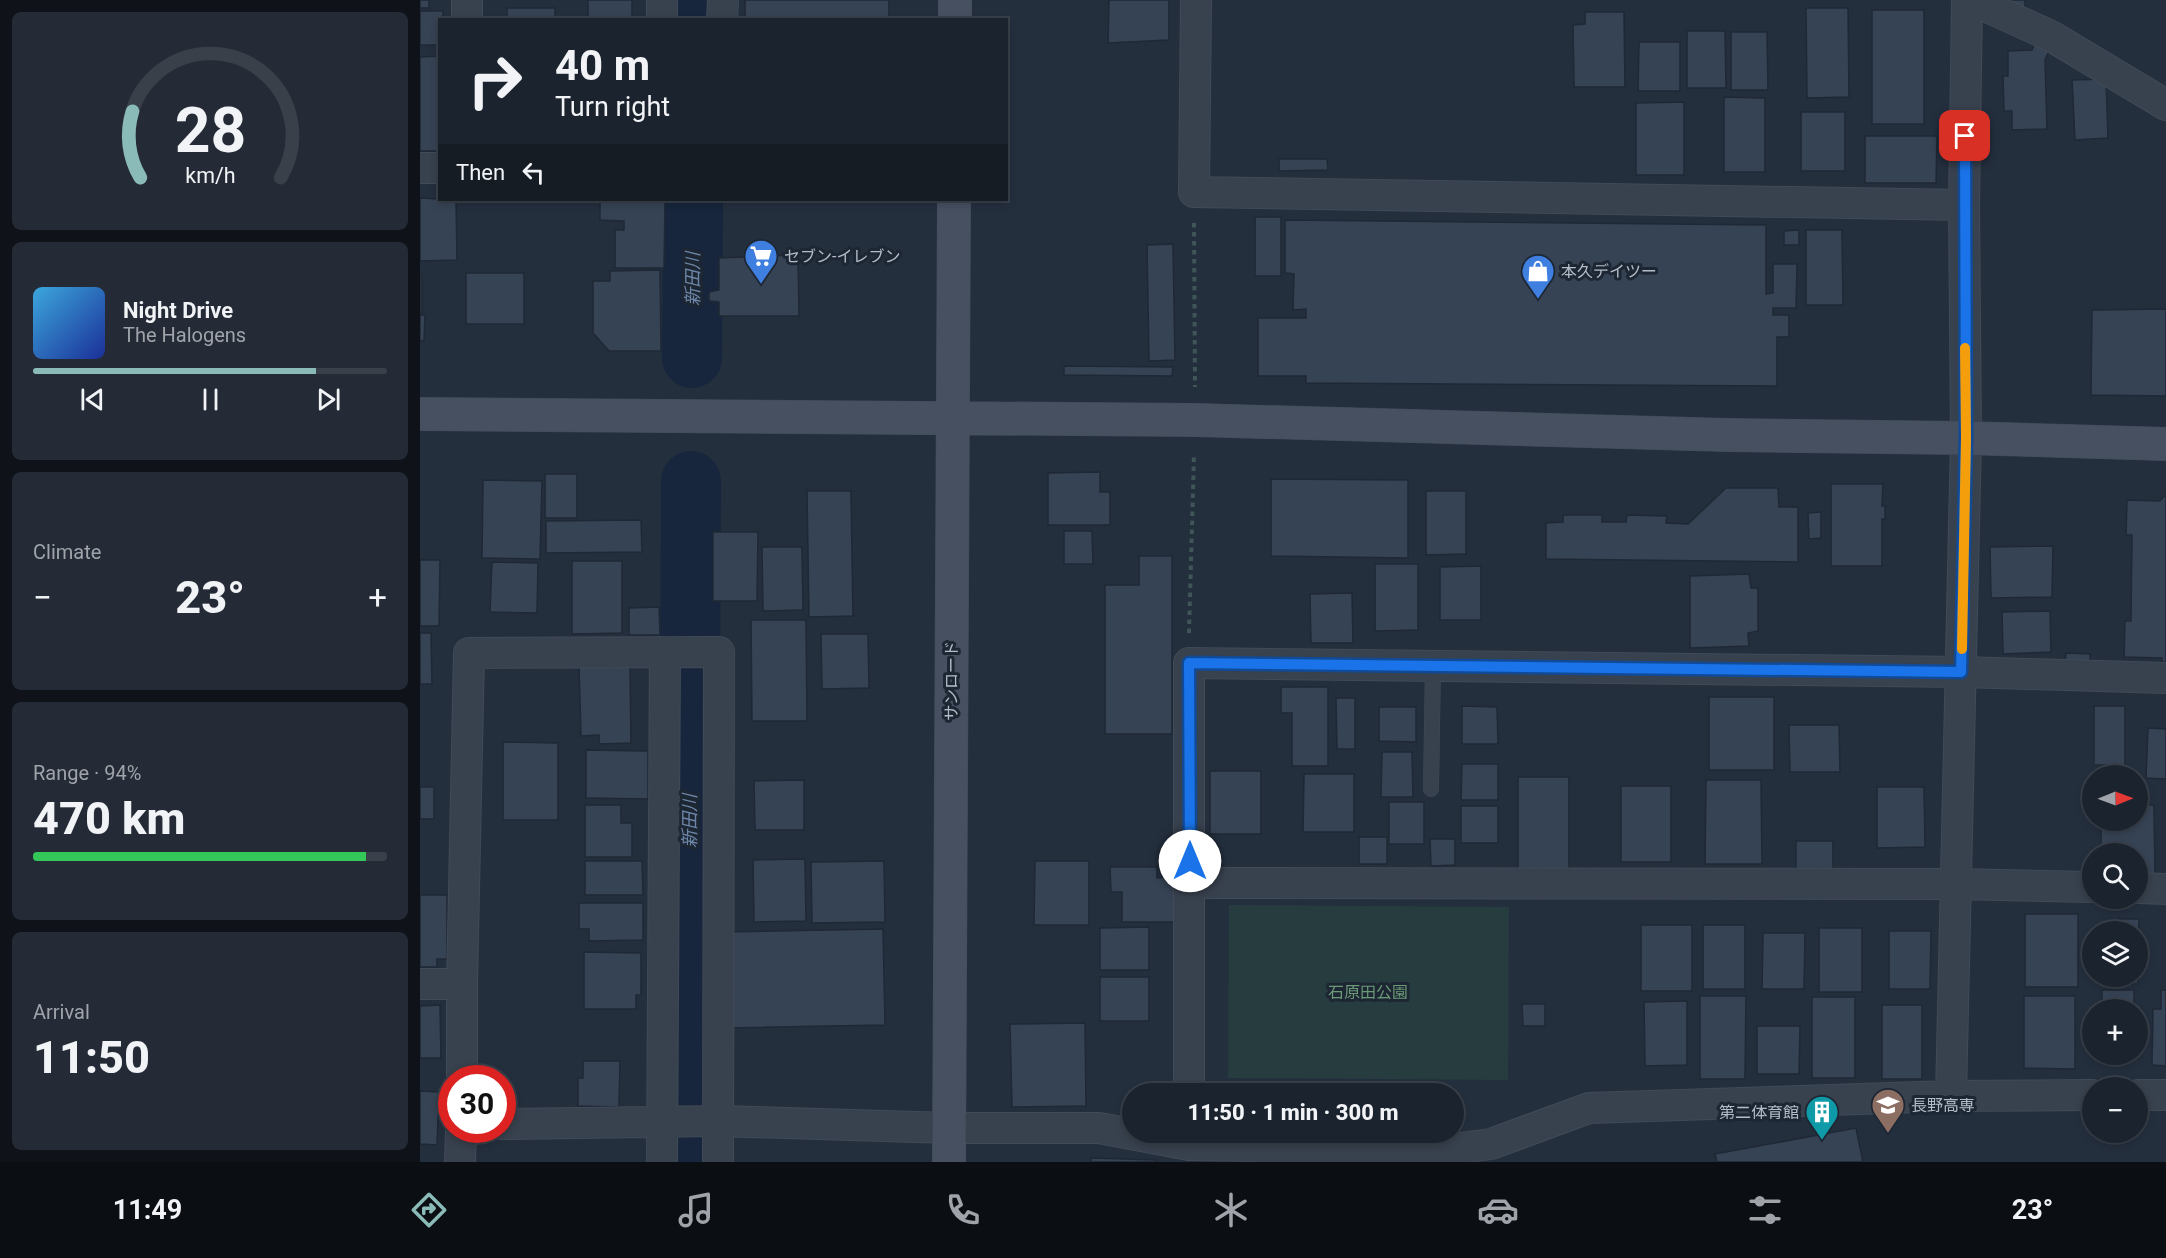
<!DOCTYPE html>
<html lang="en">
<head>
<meta charset="utf-8">
<style>
	:root { --surface:#1b232e; --page:#242b36; --text:#f1f3f6; --muted:#a0a4aa; --line:#39404a; --accent:#8bbbb9 }
	body { margin:0; font-family:Roboto,"Noto Sans JP",sans-serif; background:var(--page); color:var(--text); height:100vh; display:flex; flex-direction:column; font-size:22px; white-space:nowrap }
	* { box-sizing:border-box; margin:0 }
	p { font-size:20px; color:var(--muted) }
	.icon { flex:none; width:33px; height:33px; fill:none; stroke:currentColor; stroke-width:2; stroke-linecap:round; stroke-linejoin:round }
	.map { position:relative; flex:1; overflow:hidden }
	.details { display:flex; flex-direction:column; gap:12px; padding:12px; background:#0f1319; width:420px }
	.details>* { flex:none }
	.banner { position:absolute; left:18px; top:18px; width:570px; height:183px; border-radius:0px; box-shadow:0 3px 9px #0003,0 0 0 2px var(--line); background:#1b232e; color:var(--text); overflow:hidden }
	.needle { width:39px; rotate:89deg }
	.tools { position:absolute; left:1662px; top:765px; display:grid; gap:12px }
	.tools a { display:grid; place-items:center; width:66px; height:66px; border-radius:50%; background:var(--surface); box-shadow:0 3px 9px #0003,0 0 0 2px var(--line); font-size:30px }
	.speed { position:absolute; left:18px; top:1065px; display:flex; gap:12px; font-size:30px; font-weight:700; text-align:center }
	.speed>* { display:grid; place-content:center; width:78px; height:78px; border-radius:50%; background:var(--surface); box-shadow:0 3px 9px #0003,0 0 0 2px var(--line); line-height:1 }
	.speed .limit { border:9px solid #d22; background:#fff; color:#111 }
	.pin { position:absolute; display:grid; place-items:center; width:51px; height:51px; color:#fff; margin:-26px; border-radius:12px; box-shadow:0 3px 9px #0006 }
	.me { position:absolute; width:66px; margin:-33px; rotate:0deg; stroke-linejoin:round; filter:drop-shadow(0 0 4px #0008) }
	.turn { display:flex; align-items:center; gap:21px; height:126px; padding:0 18px; font-size:27px }
	.turn .icon { width:78px; height:78px; stroke-width:2.5 }
	.turn b { display:block; font-size:42px; line-height:51px }
	.then { display:flex; align-items:center; height:57px; padding:0 18px; background:#0003; gap:12px; font-size:22px }
	.big { font-size:45px; font-weight:800; line-height:1.1 }
	.details .widget { flex:1; display:flex; flex-direction:column; justify-content:center; gap:9px; min-width:0; padding:0 21px; border-radius:9px; background:var(--page) }
	.details .dial { align-items:center; gap:0 }
	.dial svg { height:156px; overflow:visible; fill:none; stroke:var(--line); stroke-width:7; stroke-linecap:round; text-anchor:middle }
	.dial text { fill:var(--text); stroke:none }
	.song { display:flex; align-items:center; gap:18px }
	.cover { width:72px; height:72px; border-radius:9px; background:linear-gradient(135deg,hsl(200 70% 55%),hsl(230 70% 35%)) }
	.played { height:6px; border-radius:3px; background:linear-gradient(90deg,var(--accent) 80%,var(--line) 80%) }
	.keys { display:flex; justify-content:space-around; direction:ltr }
	.heat { display:flex; justify-content:space-between; align-items:center; font-size:33px; direction:ltr }
	.charge { height:9px; border-radius:4px; background:linear-gradient(90deg,#34c759 94%,var(--line) 0) }
	.trip { position:absolute; left:702px; top:1083px; width:342px; height:60px; border-radius:30px; background:var(--surface); box-shadow:0 3px 9px #0003,0 0 0 2px var(--line); font-weight:800; line-height:60px; text-align:center }
	.menu { display:flex; height:96px; justify-content:space-around; align-items:center; background:#0b0e12; color:var(--muted) }
	.menu .icon { width:42px; height:42px }
	.menu .active { color:var(--accent) }
	.menu b { font-size:27px; color:var(--text) }
	main { display:flex; flex:1; min-height:0 }
	.map>svg:first-child { display:block }
	.green { fill:#263c3f }
	.lines { fill:none; stroke-linecap:round; stroke-linejoin:round }
	.river { stroke:#17263c; stroke-width:60 }
	.building { fill:#364354; stroke:#1f2835; stroke-width:1.5 }
	.lane-casing { stroke:#414a57; stroke-width:16 }
	.street-casing { stroke:#414a57; stroke-width:32 }
	.secondary-casing { stroke:#414a57; stroke-width:34 }
	.path { stroke:#3f5557; stroke-width:4; stroke-dasharray:4.5 4.5; stroke-linecap:butt }
	.lane { stroke:#38414e; stroke-width:15 }
	.street { stroke:#38414e; stroke-width:30 }
	.secondary { stroke:#465061; stroke-width:33 }
	.route-casing { stroke:#114b97; stroke-width:15 }
	.route { stroke:#1a73e8; stroke-width:10 }
	.slow { stroke:#f59e0b; stroke-width:10 }
	.labels { text-anchor:middle; dominant-baseline:central; stroke-width:6; stroke-linejoin:round; paint-order:stroke }
	.poi-label { font-size:16px; fill:#b4bcc9; stroke:#1d2633; text-anchor:start }
	.street-label { font-size:16px; fill:#b4bcc9; stroke:#1d2633 }
	.park-label { font-size:16px; fill:#6b9a76; stroke:#1d2633 }
	.water-label { font-size:18px; font-style:italic; fill:#6d86a8; stroke:#1d2633 }
</style>
</head>
<body>
<main>
<section class="details">
<div class="widget dial"><svg viewBox="0 0 100 80">
<path d="M14 69A42 42 0 1 1 86 69"/>
<path d="M14 69A42 42 0 0 1 10 35" stroke="#8bbbb9"/>
<text x="50" y="56" font-size="32" font-weight="700">28</text>
<text x="50" y="72" font-size="11">km/h</text>
</svg></div>
<div class="widget">
<div class="song"><i class="cover"></i><div><b>Night Drive</b><p>The Halogens</p></div></div>
<div class="played"></div>
<div class="keys"><svg class="icon" aria-label="previous" viewBox="0 0 24 24"><path d="M18 5L8 12l10 7zM5 5v14"/></svg><svg class="icon" aria-label="pause" viewBox="0 0 24 24"><path d="M8 5v14M16 5v14"/></svg><svg class="icon" aria-label="next" viewBox="0 0 24 24"><path d="M6 5l10 7-10 7zM19 5v14"/></svg></div>
</div>
<div class="widget"><p>Climate</p>
<div class="heat"><a>−</a><b class="big">23°</b><a>+</a></div>
</div>
<div class="widget"><p>Range · 94%</p><b class="big">470 km</b><div class="charge"></div></div>
<div class="widget"><p>Arrival</p><b class="big">11:50</b></div>
</section>
<div class="map">
<svg width="1746" height="1162" viewBox="0 0 1746 1162">
	<rect width="100%" height="100%" fill="#242f3e"/>
	<!-- green -->
	<path class="green" d="M809,905L1089,907L1088,1080L808,1078Z"/>
	<g class="lines">
		<!-- river -->
		<path class="river" d="M274,20V0
			M272,358L273,200
			M268,1162L271,481"/>
	</g>
	<!-- building -->
	<path class="building" d="M0,0H9V8H0Z
		M168,0H212V20H168Z
		M325,0H469V20H325Z
		M689,0H749V40L688,43Z
		M1570,0H1605V8Z
		M87,8H135V20H87Z
		M1386,8H1428L1429,97L1387,98Z
		M1452,10H1504V124H1452Z
		M0,11H23V20H20V45H0Z
		M1165,12H1204L1205,87H1154L1153,25L1165,24Z
		M1267,31H1305L1306,88H1267Z
		M1311,32H1347L1348,90H1311Z
		M1219,42H1260V91H1218Z
		M1615,44L1629,51L1625,60L1627,129L1592,130V111H1584L1583,76H1588V51L1612,50Z
		M20,56V151H0V57Z
		M1686,79L1688,138L1655,140L1652,80Z
		M1304,97L1345,98V172H1304Z
		M1264,102V175H1216V103Z
		M1381,112H1425V171H1381Z
		M1445,136H1517L1516,183H1445Z
		M859,159H907L908,170L859,171Z
		M0,198L36,200L37,260L0,261Z
		M180,200H245L244,268H195V230H204V221L180,220Z
		M835,217H861V276H835Z
		M865,220L1346,225V294L1353,293V264H1377L1376,308H1353V315H1369V337H1357V386L886,383V376H838V318H886V309L873,310L874,274L865,273Z
		M1379,230V245H1364V231Z
		M1386,230H1422L1423,305H1386Z
		M753,244L755,360L729,361L727,245Z
		M378,255L379,316H299V302L289,301V292L299,290V258Z
		M240,270L241,351H189L173,333V281H190V271Z
		M46,273H104V324H46Z
		M0,274H2V313H0Z
		M1746,309V396L1671,395L1672,310Z
		M0,315H5L4,341H0Z
		M644,366L753,367L752,376L644,375Z
		M680,472V492H690V525H628V473Z
		M125,474H157V518H125Z
		M851,479L988,480V558L851,556Z
		M63,480L122,481L120,559L62,558Z
		M1411,484H1463L1462,506H1465V519H1462V566H1411Z
		M1306,488H1358L1359,507H1378V562L1126,559V523L1143,522V515H1182V522H1206L1207,515L1247,516L1246,523L1268,524Z
		M387,491H431L433,616L389,617Z
		M1006,491H1046V554L1006,555Z
		M1744,496H1746V662H1742V658L1704,657L1705,621H1711L1712,535H1706L1707,500L1740,501Z
		M1401,512V538L1389,539L1388,513Z
		M221,520L222,552L126,553V521Z
		M644,531H672L673,564H644Z
		M293,532H338L337,601H293Z
		M1633,546L1632,597L1571,598L1570,547Z
		M342,547H382L383,610L343,611Z
		M719,556H752V734H685V585H719Z
		M0,560H20L19,626H0Z
		M152,561H202V633L152,634Z
		M72,562L118,563L117,613L70,612Z
		M955,564H998V630L955,631Z
		M1061,566V620H1020V567Z
		M1329,574L1331,588H1338V631L1328,633L1329,646L1270,648V576Z
		M932,593L933,643H891L890,594Z
		M239,607L240,635H209V608Z
		M1630,611L1631,652L1583,654L1582,612Z
		M331,620H386L387,721H332Z
		M0,633H11L12,684H0Z
		M401,634H448L449,688L402,689Z
		M1646,653L1670,654V663H1645Z
		M210,666L211,743L179,744V735L161,736L159,667Z
		M861,687H908V766H872V713H861Z
		M1289,697H1354V770H1289Z
		M916,698H935V749H917Z
		M1042,706L1077,707L1078,744H1042Z
		M1674,706H1705V765H1674Z
		M959,707H996V742L959,741Z
		M1369,725H1419L1420,772H1370Z
		M1728,728L1746,729V779L1726,778Z
		M83,742L138,743V820H83Z
		M166,750L228,751V799L166,798Z
		M962,752H992L993,797H961Z
		M1042,764H1078V800H1041Z
		M790,771H841V834H790Z
		M884,774H934V832H883Z
		M1098,777H1149V869H1098Z
		M384,780V830H335L334,781Z
		M1286,780H1341L1342,864H1285Z
		M1201,786H1251V862H1201Z
		M0,787H14V819H0Z
		M1457,787H1504L1505,847L1457,848Z
		M1718,790H1721V805H1734L1735,874H1718V854H1681V820H1718Z
		M969,802H1004V844H969Z
		M165,805H201V823H212V857H165Z
		M1041,806H1078V843H1041Z
		M939,837H967V864H939Z
		M1010,839H1035V865L1011,866Z
		M1376,841H1413V873H1376Z
		M385,859L386,921L334,922L333,860Z
		M165,861H222L223,895H165Z
		M464,861L465,922L392,923L391,862Z
		M615,861H669V925H614Z
		M690,867H737V878L756,877V922H702V892H691Z
		M0,895H27V959H17V967H0Z
		M159,903H223V940L169,941V929H159Z
		M1605,914H1658V987H1605Z
		M1700,919H1719L1718,984L1679,983V976H1718V932H1680V927H1700Z
		M1221,925H1272V991H1221Z
		M1283,925H1325V989H1283Z
		M729,927V970H680V928Z
		M1399,928H1442V992H1399Z
		M463,929L465,1025L307,1028L305,932Z
		M1469,931H1511L1510,989H1469Z
		M1343,933H1385L1384,989H1342Z
		M164,952L221,953V995H216V1009H164Z
		M680,977H729V1021H680Z
		M1682,990H1714V1008H1721V1043H1718V1010H1682Z
		M1741,990H1746V1066L1732,1065L1733,1009H1741Z
		M1280,996H1326L1325,1079H1280Z
		M1604,996H1655V1069L1604,1068Z
		M1392,997H1435V1078H1392Z
		M1267,1001V1065L1225,1066L1224,1002Z
		M1102,1004H1125V1026H1103Z
		M20,1005L21,1058H0V1006Z
		M1462,1005H1502V1079H1462Z
		M665,1023L666,1106L592,1107L590,1024Z
		M1337,1026H1380L1379,1074H1337Z
		M163,1061H200L199,1107L158,1106V1078H163Z
		M0,1091L19,1092L17,1145L0,1144Z
		M1436,1128L1443,1162H1297L1295,1154Z
		M671,1158L737,1160V1162H671Z"/>
	<g class="lines">
		<!-- lane casing -->
		<g class="lane-casing">
			<path id="lane" d="M1011,789L1013,666"/>
		</g>
		<!-- street casing -->
		<g class="street-casing">
			<path id="street" d="M776,0L774,192L1544,205
				M1552,0L1631,36L1746,105
				M47,20V0
				M242,20V0
				M302,20L303,0
				M0,168H20
				M770,883L1536,884L1672,887
				M1718,888L1746,889
				M0,984H42
				M42,1078V984L49,653L299,652L298,1162
				M769,1094V663L1541,672L1746,678
				M1718,1095H1746
				M1531,1096L1546,438L1544,205L1547,0
				M82,1124L299,1121L529,1128H679L769,1145L832,1146L945,1160L1071,1144L1169,1108L1531,1096L1672,1095
				M40,1162L41,1130
				M242,1162L245,653"/>
		</g>
		<!-- secondary casing -->
		<g class="secondary-casing">
			<path id="secondary" d="M535,20V0
				M0,414L775,420L1307,435L1546,438L1746,444
				M529,1162L534,200"/>
		</g>
		<!-- path -->
		<path class="path" d="M774,223L775,387
			M769,633L774,454"/>
		<!-- lane -->
		<use href="#lane" class="lane"/>
		<!-- street -->
		<use href="#street" class="street"/>
		<!-- secondary -->
		<use href="#secondary" class="secondary"/>
	</g>
	<g class="lines">
		<!-- route casing -->
		<g class="route-casing">
			<path id="route" d="M770,861L769,663L1541,672L1546,438L1545,136"/>
		</g>
		<!-- route -->
		<use href="#route" class="route"/>
		<!-- slow -->
		<path class="slow" d="M1542,649L1546,438L1545,348"/>
	</g>
	<!-- icons -->
	<defs>
		<g id="supermarket-pin" transform="scale(1.725)"><path d="M0 17L-7.5 6A9.5 9.5 0 1 1 7.5 6Z" fill="#3f7fe0" stroke="#1d2633"/><path d="M-6-5.5h2.5l.6 2H6L4.5 2H-2.5L-4.4-4H-6ZM-1.5 3.2a1.3 1.3 0 1 0 .1 0ZM3 3.2a1.3 1.3 0 1 0 .1 0Z" fill="#fff"/></g>
		<g id="shop-pin" transform="scale(1.725)"><path d="M0 17L-7.5 6A9.5 9.5 0 1 1 7.5 6Z" fill="#3f7fe0" stroke="#1d2633"/><path d="M-5-2.5h2.3a2.7 3.5 0 0 1 5.4 0H5L5.5 6h-11ZM-1.5-2.5h3a1.5 2.3 0 0 0-3 0Z" fill="#fff"/></g>
		<g id="university-pin" transform="scale(1.725)"><path d="M0 17L-7.5 6A9.5 9.5 0 1 1 7.5 6Z" fill="#8d6e63" stroke="#1d2633"/><path d="M0-5L7-2L0 1L-7-2ZM-4 1L0 2.5L4 1V4Q0 6-4 4Z" fill="#fff"/></g>
		<g id="building-pin" transform="scale(1.725)"><path d="M0 17L-7.5 6A9.5 9.5 0 1 1 7.5 6Z" fill="#0f9aa8" stroke="#1d2633"/><path d="M-4-6H4V6H1V3H-1V6H-4ZM-2.5-4.3h1.7v1.8h-1.7ZM.8-4.3h1.7v1.8H.8ZM-2.5-1h1.7V.8h-1.7ZM.8-1h1.7V.8H.8Z" fill="#fff"/></g>
	</defs>
	<g fill-rule="evenodd">
		<use href="#supermarket-pin" x="341" y="256"/>
		<use href="#shop-pin" x="1118" y="271"/>
		<use href="#university-pin" x="1468" y="1105"/>
		<use href="#building-pin" x="1402" y="1112"/>
	</g>
	<g class="labels">
		<!-- poi labels -->
		<g class="poi-label">
			<text x="364" y="256">セブン-イレブン</text>
			<text x="1141" y="271">本久デイツー</text>
			<text x="1491" y="1105">長野高専</text>
			<text x="1379" y="1112" text-anchor="end">第二体育館</text>
		</g>
		<!-- street labels -->
		<g class="street-label">
			<text transform="translate(531 681) rotate(-90)">サンロード</text>
		</g>
		<!-- park labels -->
		<g class="park-label">
			<text x="948" y="992">石原田公園</text>
		</g>
		<!-- water labels -->
		<g class="water-label">
			<text transform="translate(272 279) rotate(-90)">新田川</text>
			<text transform="translate(269 821) rotate(-90)">新田川</text>
		</g>
	</g>
</svg>
<div class="tools">
<a><svg class="needle" viewBox="-14 -14 28 28"><path d="M0-13l5 13h-10z" fill="#e53935"/><path d="M0 13l5-13h-10z" fill="#a0a4aa"/></svg></a>
<a><svg class="icon" aria-label="search" viewBox="0 0 24 24"><circle cx="10" cy="10" r="6"/><path d="M15 15l6 6"/></svg></a>
<a><svg class="icon" aria-label="layers" viewBox="0 0 24 24"><path d="M12 4l9 5-9 5-9-5zM3 14l9 5 9-5"/></svg></a>
<a>+</a>
<a>−</a>
</div>
<div class="speed"><div class="limit">30</div></div>
<div class="pin" style="left:1545px;top:136px;background:#d93025"><svg class="icon" aria-label="arrive" viewBox="0 0 24 24"><path d="M6 21V4h12l-3 4 3 4H6"/></svg></div>
<svg class="me" style="left:770px;top:861px" viewBox="-20 -20 40 40"><circle r="19" fill="#fff"/><path d="M0-13L10 11 0 6-10 11z" fill="#1a73e8"/></svg>
<div class="trip">11:50 · 1 min · 300 m</div>
<div class="banner">
<div class="turn"><svg class="icon" aria-label="right" viewBox="0 0 24 24"><path d="M7 20v-9h11M14 6l5 5-5 5"/></svg><div><b>40 m</b>Turn right</div></div>
<div class="then">Then<svg class="icon" aria-label="left" viewBox="0 0 24 24"><path d="M17 20v-9H6M10 6l-5 5 5 5"/></svg></div>
</div>
</div>
</main>
<nav class="menu">
<b>11:49</b>
<svg class="icon active" aria-label="directions" viewBox="0 0 24 24"><path d="M12 3l9 9-9 9-9-9zM9 14v-3h6M13 9l2 2-2 2"/></svg>
<svg class="icon" aria-label="music" viewBox="0 0 24 24"><path d="M9 18V5l10-2v13"/><circle cx="6" cy="18" r="3"/><circle cx="16" cy="16" r="3"/></svg>
<svg class="icon" aria-label="phone" viewBox="0 0 24 24"><path d="M5 4h4l2 5-3 2q2 4 5 5l2-3 5 2v4C11 20 4 13 5 4z"/></svg>
<svg class="icon" aria-label="climate" viewBox="0 0 24 24"><path d="M12 3v18M4 7l16 10M4 17L20 7"/></svg>
<svg class="icon" aria-label="car" viewBox="0 0 24 24"><path d="M5 17H2v-5l4-1 3-4h7l3 4 3 1v5h-3M9 17h6M6 11h13"/><circle cx="7" cy="17" r="2"/><circle cx="17" cy="17" r="2"/></svg>
<svg class="icon" aria-label="filters" viewBox="0 0 24 24"><path d="M4 7h16M4 17h16"/><circle cx="9" cy="7" r="2"/><circle cx="15" cy="17" r="2"/></svg>
<b>23°</b>
</nav>
</body>
</html>
